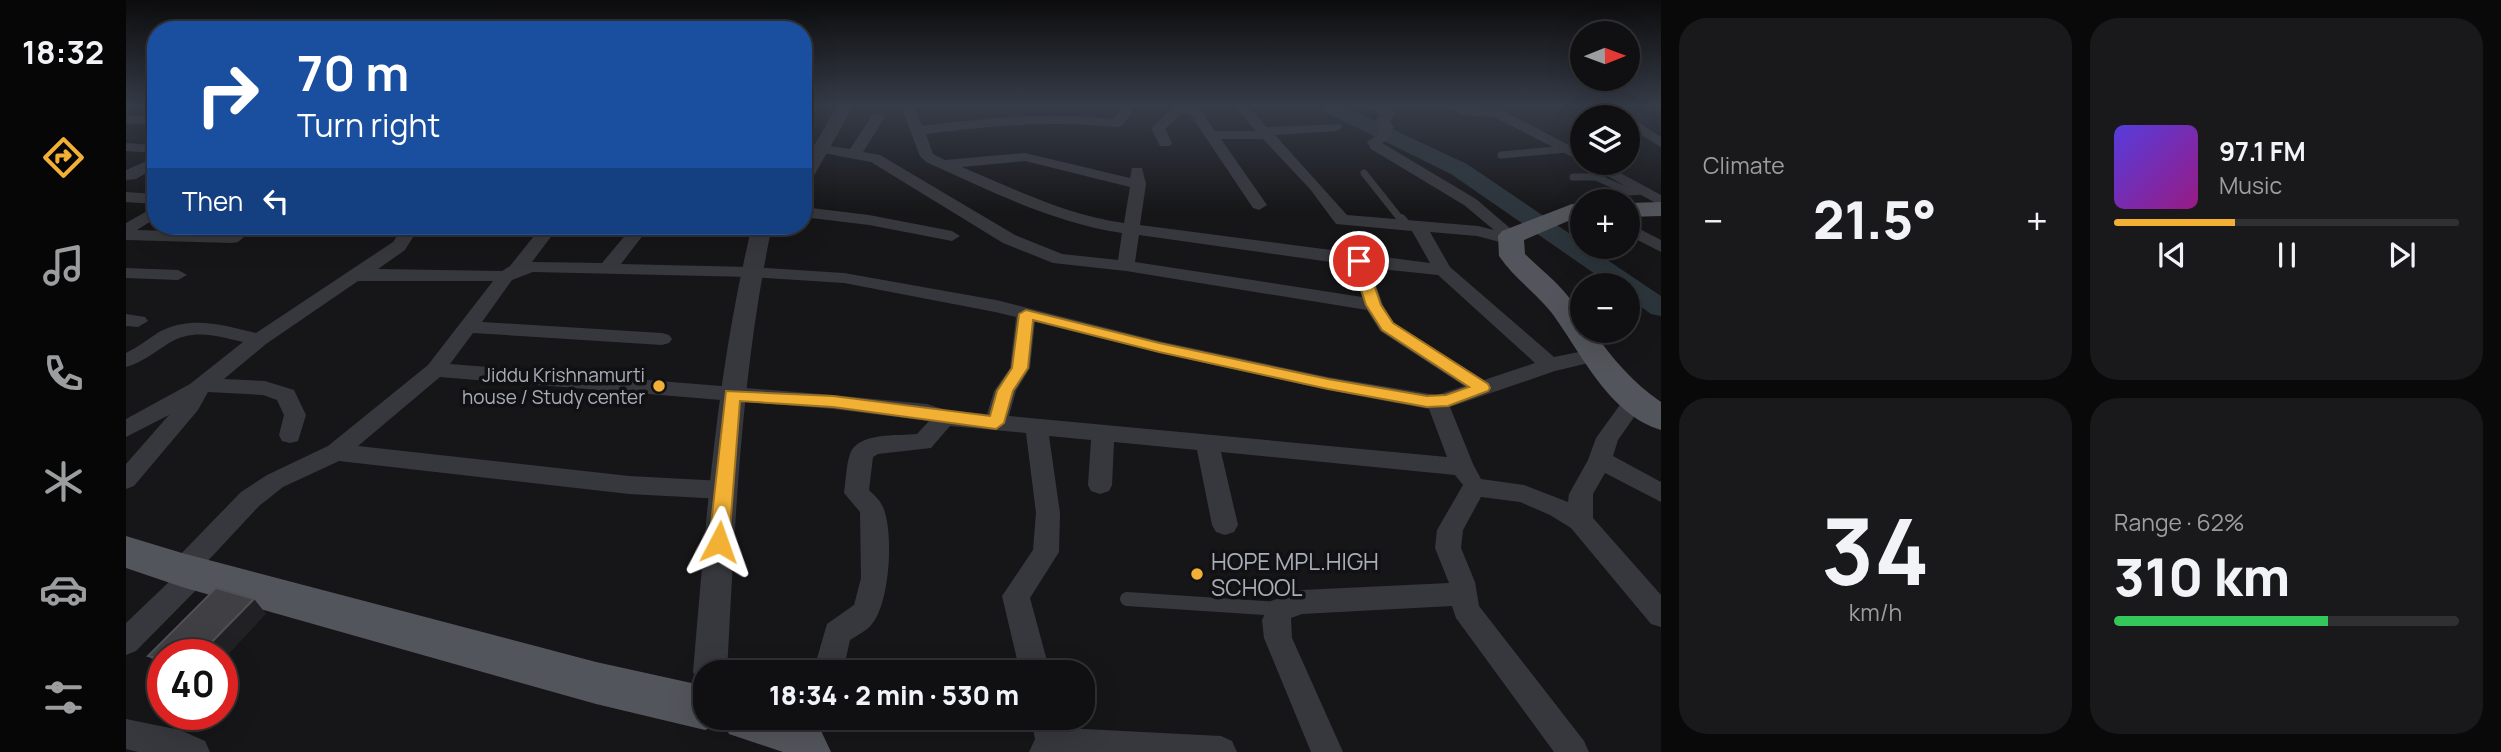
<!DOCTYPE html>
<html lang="en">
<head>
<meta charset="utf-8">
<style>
	:root { --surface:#101012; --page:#19191b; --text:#f1f3f6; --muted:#9c9d9f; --line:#303032; --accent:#f2b134 }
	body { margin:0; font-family:Manrope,sans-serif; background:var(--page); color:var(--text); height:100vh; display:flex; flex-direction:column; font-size:26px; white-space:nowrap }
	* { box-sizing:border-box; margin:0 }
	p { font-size:23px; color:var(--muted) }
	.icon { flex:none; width:38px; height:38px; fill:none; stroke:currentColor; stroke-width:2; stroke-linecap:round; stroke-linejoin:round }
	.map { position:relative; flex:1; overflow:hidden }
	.side { display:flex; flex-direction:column; gap:18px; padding:18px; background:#09090a; width:840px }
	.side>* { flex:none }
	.hud { position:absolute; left:21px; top:21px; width:665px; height:214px; border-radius:28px; box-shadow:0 7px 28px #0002,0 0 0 2px var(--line); background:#1a4fa0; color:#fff; overflow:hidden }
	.needle { width:46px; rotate:89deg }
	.controls { position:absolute; left:1444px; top:21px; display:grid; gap:14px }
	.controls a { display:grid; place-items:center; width:70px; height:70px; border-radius:50%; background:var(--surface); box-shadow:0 7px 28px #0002,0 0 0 2px var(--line); font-size:35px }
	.speed { position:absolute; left:21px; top:639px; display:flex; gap:14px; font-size:35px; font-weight:700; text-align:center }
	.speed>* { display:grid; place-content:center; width:91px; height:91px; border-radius:50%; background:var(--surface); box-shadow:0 7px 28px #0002,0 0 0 2px var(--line); line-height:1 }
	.speed .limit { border:10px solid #d22; background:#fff; color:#111 }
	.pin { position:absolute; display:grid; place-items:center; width:60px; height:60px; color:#fff; margin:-30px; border:4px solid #fff; border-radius:50%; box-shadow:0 2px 7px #0007 }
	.me { position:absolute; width:77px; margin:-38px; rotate:4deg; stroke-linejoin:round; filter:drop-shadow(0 0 5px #0008) }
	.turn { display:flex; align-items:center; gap:24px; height:147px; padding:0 35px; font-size:32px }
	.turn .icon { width:91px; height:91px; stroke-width:2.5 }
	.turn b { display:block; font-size:49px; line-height:60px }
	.then { display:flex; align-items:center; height:66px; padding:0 35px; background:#0003; gap:14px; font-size:26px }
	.big { font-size:52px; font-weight:800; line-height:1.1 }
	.side .card { flex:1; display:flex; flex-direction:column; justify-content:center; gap:10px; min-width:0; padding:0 24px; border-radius:28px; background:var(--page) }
	.side .dial { align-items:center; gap:0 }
	.dial b { font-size:91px; line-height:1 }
	.song { display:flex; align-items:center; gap:21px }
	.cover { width:84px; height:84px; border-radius:10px; background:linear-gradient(135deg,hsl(250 70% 55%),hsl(310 70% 35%)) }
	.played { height:7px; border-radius:4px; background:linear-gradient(90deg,var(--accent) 35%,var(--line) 35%) }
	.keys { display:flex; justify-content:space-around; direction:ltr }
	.heat { display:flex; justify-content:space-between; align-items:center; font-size:38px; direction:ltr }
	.charge { height:10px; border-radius:5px; background:linear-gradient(90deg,#34c759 62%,var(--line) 0) }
	.side .tiles { flex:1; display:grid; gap:18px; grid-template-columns:repeat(2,1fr) }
	.trip { position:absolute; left:567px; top:660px; width:402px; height:70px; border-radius:28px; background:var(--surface); box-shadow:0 7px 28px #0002,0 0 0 2px var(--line); font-weight:800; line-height:70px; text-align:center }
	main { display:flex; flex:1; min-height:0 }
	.tabs { display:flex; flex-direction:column; width:126px; justify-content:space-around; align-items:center; background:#060607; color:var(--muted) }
	.tabs .icon { width:49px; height:49px }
	.tabs .current { color:var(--accent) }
	.tabs b { font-size:32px; color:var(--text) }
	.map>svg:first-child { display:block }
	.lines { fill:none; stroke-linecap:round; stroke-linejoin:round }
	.river { fill:#2c353c; fill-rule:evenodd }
	.service-far2 { stroke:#37383d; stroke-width:7 }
	.service-far1 { stroke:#37383d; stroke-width:10 }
	.service { stroke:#37383d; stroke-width:14 }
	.minor { fill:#37383d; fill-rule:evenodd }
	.tertiary { fill:#37383d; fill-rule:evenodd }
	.primary { fill:#53555c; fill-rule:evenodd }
	.wall { fill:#323236 }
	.shaded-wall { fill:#212124 }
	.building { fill:#3f3f44; stroke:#4f5156; stroke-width:2 }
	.route { fill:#f2b134; stroke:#9d7322; stroke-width:2 }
	.poi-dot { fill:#f2b134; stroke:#111113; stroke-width:2.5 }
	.labels { text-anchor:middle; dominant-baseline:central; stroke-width:7; stroke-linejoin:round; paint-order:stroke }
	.poi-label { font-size:19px; fill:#a8adb8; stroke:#111113; text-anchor:end }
	.near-poi-label { font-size:23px; fill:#a8adb8; stroke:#111113; text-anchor:start }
</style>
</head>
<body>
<main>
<nav class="tabs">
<b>18:32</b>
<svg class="icon current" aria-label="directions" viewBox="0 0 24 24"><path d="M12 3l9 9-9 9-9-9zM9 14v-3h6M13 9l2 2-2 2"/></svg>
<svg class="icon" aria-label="music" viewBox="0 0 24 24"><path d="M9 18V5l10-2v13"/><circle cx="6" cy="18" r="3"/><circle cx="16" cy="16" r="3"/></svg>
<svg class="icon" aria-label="phone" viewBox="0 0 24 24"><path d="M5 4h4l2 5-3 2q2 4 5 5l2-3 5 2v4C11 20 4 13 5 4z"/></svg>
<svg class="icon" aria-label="climate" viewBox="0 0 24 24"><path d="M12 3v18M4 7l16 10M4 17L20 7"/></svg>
<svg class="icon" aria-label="car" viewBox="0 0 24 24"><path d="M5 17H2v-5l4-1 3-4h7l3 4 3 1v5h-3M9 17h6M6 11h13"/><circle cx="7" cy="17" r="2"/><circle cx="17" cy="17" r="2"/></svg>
<svg class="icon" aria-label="filters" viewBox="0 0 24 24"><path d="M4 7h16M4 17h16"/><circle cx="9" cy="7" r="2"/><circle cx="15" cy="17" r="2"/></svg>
</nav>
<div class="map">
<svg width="1535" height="752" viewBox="0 0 1535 752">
	<rect width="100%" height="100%" fill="#161618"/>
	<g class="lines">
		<!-- river -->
		<path class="river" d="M1195,107H1219L1341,164L1456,242V247H1462L1535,296V316L1525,314L1502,297V285H1485L1325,174L1197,111Z"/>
		<!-- service-far2 -->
		<path class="service-far2" d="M1375,155L1440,149
			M1238,173L1276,221
			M1447,177H1470L1504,192L1517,191"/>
		<!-- service-far1 -->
		<path class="service-far1" d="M1275,219L1280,225"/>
		<!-- service -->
		<path class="service" d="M1001,599L1155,609"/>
		<!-- minor -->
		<path class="minor" d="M775,107H788L796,126C862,118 921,112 987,119L996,107H1009L996,126L991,127C922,120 867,126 800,134L807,154L819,160L899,153L1004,178L1006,168H1016L1020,184L1014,225L1304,263L1286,231L1210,224L1184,189L1137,139H1095L1141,205L1133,210L1127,208L1064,114L1056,113L1039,129L1046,143L1044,146H1034L1025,128L1048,107H1073L1089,131H1130L1109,107H1122L1141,127L1215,124L1217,127L1210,131L1149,135L1221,215L1352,226L1368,230L1338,205L1245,149L1241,142L1252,134L1254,127L1250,121L1255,114L1243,107C1253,106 1263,105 1270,113L1264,121L1268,127L1263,139L1256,143L1350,199L1392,235L1391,244L1385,245L1351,236L1304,232L1324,267L1428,357L1468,349L1475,350L1478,355L1475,360L1429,371L1324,407L1347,464L1355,479L1398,485L1442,502L1443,494L1462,460L1470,438L1501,395L1509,393L1517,395L1520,400L1492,440L1487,456L1535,482V502L1479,473L1467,494V518L1535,595V627L1525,624L1445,528L1424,515L1394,502L1355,497L1337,530L1335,548L1349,582L1353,606L1458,741L1463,752H1428L1330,618L1326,606L1176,614L1165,618L1166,638L1217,752H1185L1138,638L1136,620L1145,601L1176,590L1323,583L1309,548L1311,530L1337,485L1329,475L1095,452L1112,525L1108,532L1099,535L1090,532L1086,525L1071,450L988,442L986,485L983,491L974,494L965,491L962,485L965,440L923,436L934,513L933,552L904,598L924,672H894L876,596L907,550L910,513L900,433L824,426L805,448L752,454L747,457L743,490C748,495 754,500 757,507C768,532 764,602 746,624C741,631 731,635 724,640L717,672H687L701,624L728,605L735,578L734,512L718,493C720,480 720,466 724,454C731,432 772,436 791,434L803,421L707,409L314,377L232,446L503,476L597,481L606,483L609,490L606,497L597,499L503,494L213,461L157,487L133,506L78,565L83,573L79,581L10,651L0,655V623L47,578L43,570L47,562L115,492L141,475L202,446L302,365L367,281H232L140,344L98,379L139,381L168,390L180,415L172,441L164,443L156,441L153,435L158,415L151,400L137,395L82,392L72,410L8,486L0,489V464L43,415L0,437V419L64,384L117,342C92,336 67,328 43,343C29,352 17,362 0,367V353C12,347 22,339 33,332C65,315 97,325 130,333L267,242L278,226H294L279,250L252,269L376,271L384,266L416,226H433L406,262L476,263L507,226H524L495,264L624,267L718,273L870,300L1033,341L1202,377L1311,395L1338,386L1254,331L1241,310L1000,271L927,263L877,243L745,162L697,153L690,149L697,145L724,149L747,114H757L759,117L737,152L754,155L889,235L936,254L992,260L996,233C927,223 863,190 800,162L794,156ZM899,161L1004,187L998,223C941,215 888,189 836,167ZM1013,235L1226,265L1236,297L1009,262ZM1244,268L1312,275L1409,363L1358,380L1268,323L1257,305ZM407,272L624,277L718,283L869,312L890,317L884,368L868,391L861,414L820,410L801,404L707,395L324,364L347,333L536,345L543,343L546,339L543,335L536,333L356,322L386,280ZM909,322C1040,355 1170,385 1303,409L1321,457L883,416L890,391L904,368Z
			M1320,107L1376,110L1456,152V162L1368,117L1336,115Z
			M1474,107H1489L1535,137V147L1502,127V117H1487Z
			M0,115L30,117V125L0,123Z
			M0,143L30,145V153L0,151Z
			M30,157V167L10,179L0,180V170Z
			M1458,163H1476L1535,195V206Z
			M0,192L30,194V204L0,202Z
			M30,206V218L11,230L102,233L112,226H131L112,242L106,243L0,240V223Z
			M677,207L743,215L826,231L834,236L826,241L743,225L677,217Z
			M1502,223L1535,240V252L1502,235Z
			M0,268L52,270L61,275L52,280L0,278Z
			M0,314L19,317L22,321L12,327L0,326Z
			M905,718H935L938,728L1095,736L1106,741L1111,752H903L909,739Z
			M0,719L54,730L79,741L84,752H12L0,749Z"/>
		<!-- tertiary -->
		<path class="tertiary" d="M711,107H727L686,179L677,184V164Z
			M626,226H646C615,373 609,522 601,672H579V686L572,683L567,672C580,522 590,373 626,226Z"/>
		<!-- primary -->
		<path class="primary" d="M1535,202V216L1502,217V203Z
			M1446,204H1456V218H1449L1398,240L1399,254C1420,275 1456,299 1456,331H1467C1485,357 1508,384 1535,402V430C1482,414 1455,352 1425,312C1409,292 1387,277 1373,256L1372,236L1376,231Z
			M0,536L56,553L470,662L579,686V718H689L705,752H657L603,734L597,720L595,723L579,730L470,704L56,587L0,568Z"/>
	</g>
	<!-- wall -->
	<path class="wall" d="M128,599L140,614L37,654V669L22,656Z"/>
	<!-- shaded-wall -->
	<path class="shaded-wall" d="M128,599L140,614L96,661V654H74Z"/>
	<!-- building -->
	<path class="building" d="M90,588L128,599L74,654H37V660L22,656Z"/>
	<!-- sky -->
	<linearGradient id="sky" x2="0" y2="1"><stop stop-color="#0c0c0d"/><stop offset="0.5" stop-color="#363c48"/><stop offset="1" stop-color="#363c48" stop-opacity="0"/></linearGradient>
	<rect width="1535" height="212" fill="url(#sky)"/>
	<!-- route -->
	<path class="route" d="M1233,257L1240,261L1255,305L1267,323L1362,384L1364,388L1362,391L1322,406L1301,407L1202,389L1033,352L907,320L902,368L887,391L878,423L870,429L707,407L614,401L603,542L600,547L593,550L586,547L583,542L600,391L707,396L864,416L871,391L886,368L893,314L900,310L1033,343L1202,379L1301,396L1320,395L1343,387L1256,330L1240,305L1226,261Z"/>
	<!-- markers -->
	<g class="poi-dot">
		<circle cx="533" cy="386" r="7"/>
		<circle cx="1071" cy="574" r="7"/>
	</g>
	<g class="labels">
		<!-- poi labels -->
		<g class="poi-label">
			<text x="519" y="375">Jiddu Krishnamurti<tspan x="519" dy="22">house / Study center</tspan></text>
		</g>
		<!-- near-poi labels -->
		<g class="near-poi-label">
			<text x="1085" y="561">HOPE MPL.HIGH<tspan x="1085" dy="26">SCHOOL</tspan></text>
		</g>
	</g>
</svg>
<div class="controls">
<a><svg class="needle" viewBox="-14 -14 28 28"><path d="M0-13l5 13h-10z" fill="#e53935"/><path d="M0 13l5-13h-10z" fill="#9c9d9f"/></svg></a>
<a><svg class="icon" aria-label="layers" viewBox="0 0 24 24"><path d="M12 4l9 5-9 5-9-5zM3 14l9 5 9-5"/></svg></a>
<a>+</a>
<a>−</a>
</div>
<div class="speed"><div class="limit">40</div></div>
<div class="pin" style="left:1233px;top:261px;background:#d93025"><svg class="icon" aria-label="arrive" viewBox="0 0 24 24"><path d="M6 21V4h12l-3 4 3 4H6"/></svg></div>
<svg class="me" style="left:593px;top:542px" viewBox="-20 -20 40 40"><path d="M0-17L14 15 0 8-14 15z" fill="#f2b134" stroke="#fff" stroke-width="4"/></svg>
<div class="trip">18:34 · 2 min · 530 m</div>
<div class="hud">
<div class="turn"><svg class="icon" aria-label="right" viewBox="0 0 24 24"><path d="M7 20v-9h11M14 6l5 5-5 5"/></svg><div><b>70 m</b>Turn right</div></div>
<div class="then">Then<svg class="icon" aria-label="left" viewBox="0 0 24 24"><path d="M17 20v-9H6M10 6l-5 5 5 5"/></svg></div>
</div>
</div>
<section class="side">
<div class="tiles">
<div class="card"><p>Climate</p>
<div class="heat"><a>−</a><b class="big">21.5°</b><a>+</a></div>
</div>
<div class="card">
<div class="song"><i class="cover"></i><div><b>97.1 FM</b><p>Music</p></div></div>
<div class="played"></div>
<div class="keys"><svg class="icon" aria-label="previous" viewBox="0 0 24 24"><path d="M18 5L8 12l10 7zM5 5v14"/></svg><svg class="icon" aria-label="pause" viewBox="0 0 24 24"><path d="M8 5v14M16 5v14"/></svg><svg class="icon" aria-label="next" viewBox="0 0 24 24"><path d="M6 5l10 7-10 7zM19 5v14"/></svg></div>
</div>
<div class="card dial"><b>34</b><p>km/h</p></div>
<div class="card"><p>Range · 62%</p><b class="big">310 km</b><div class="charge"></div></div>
</div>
</section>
</main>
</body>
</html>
